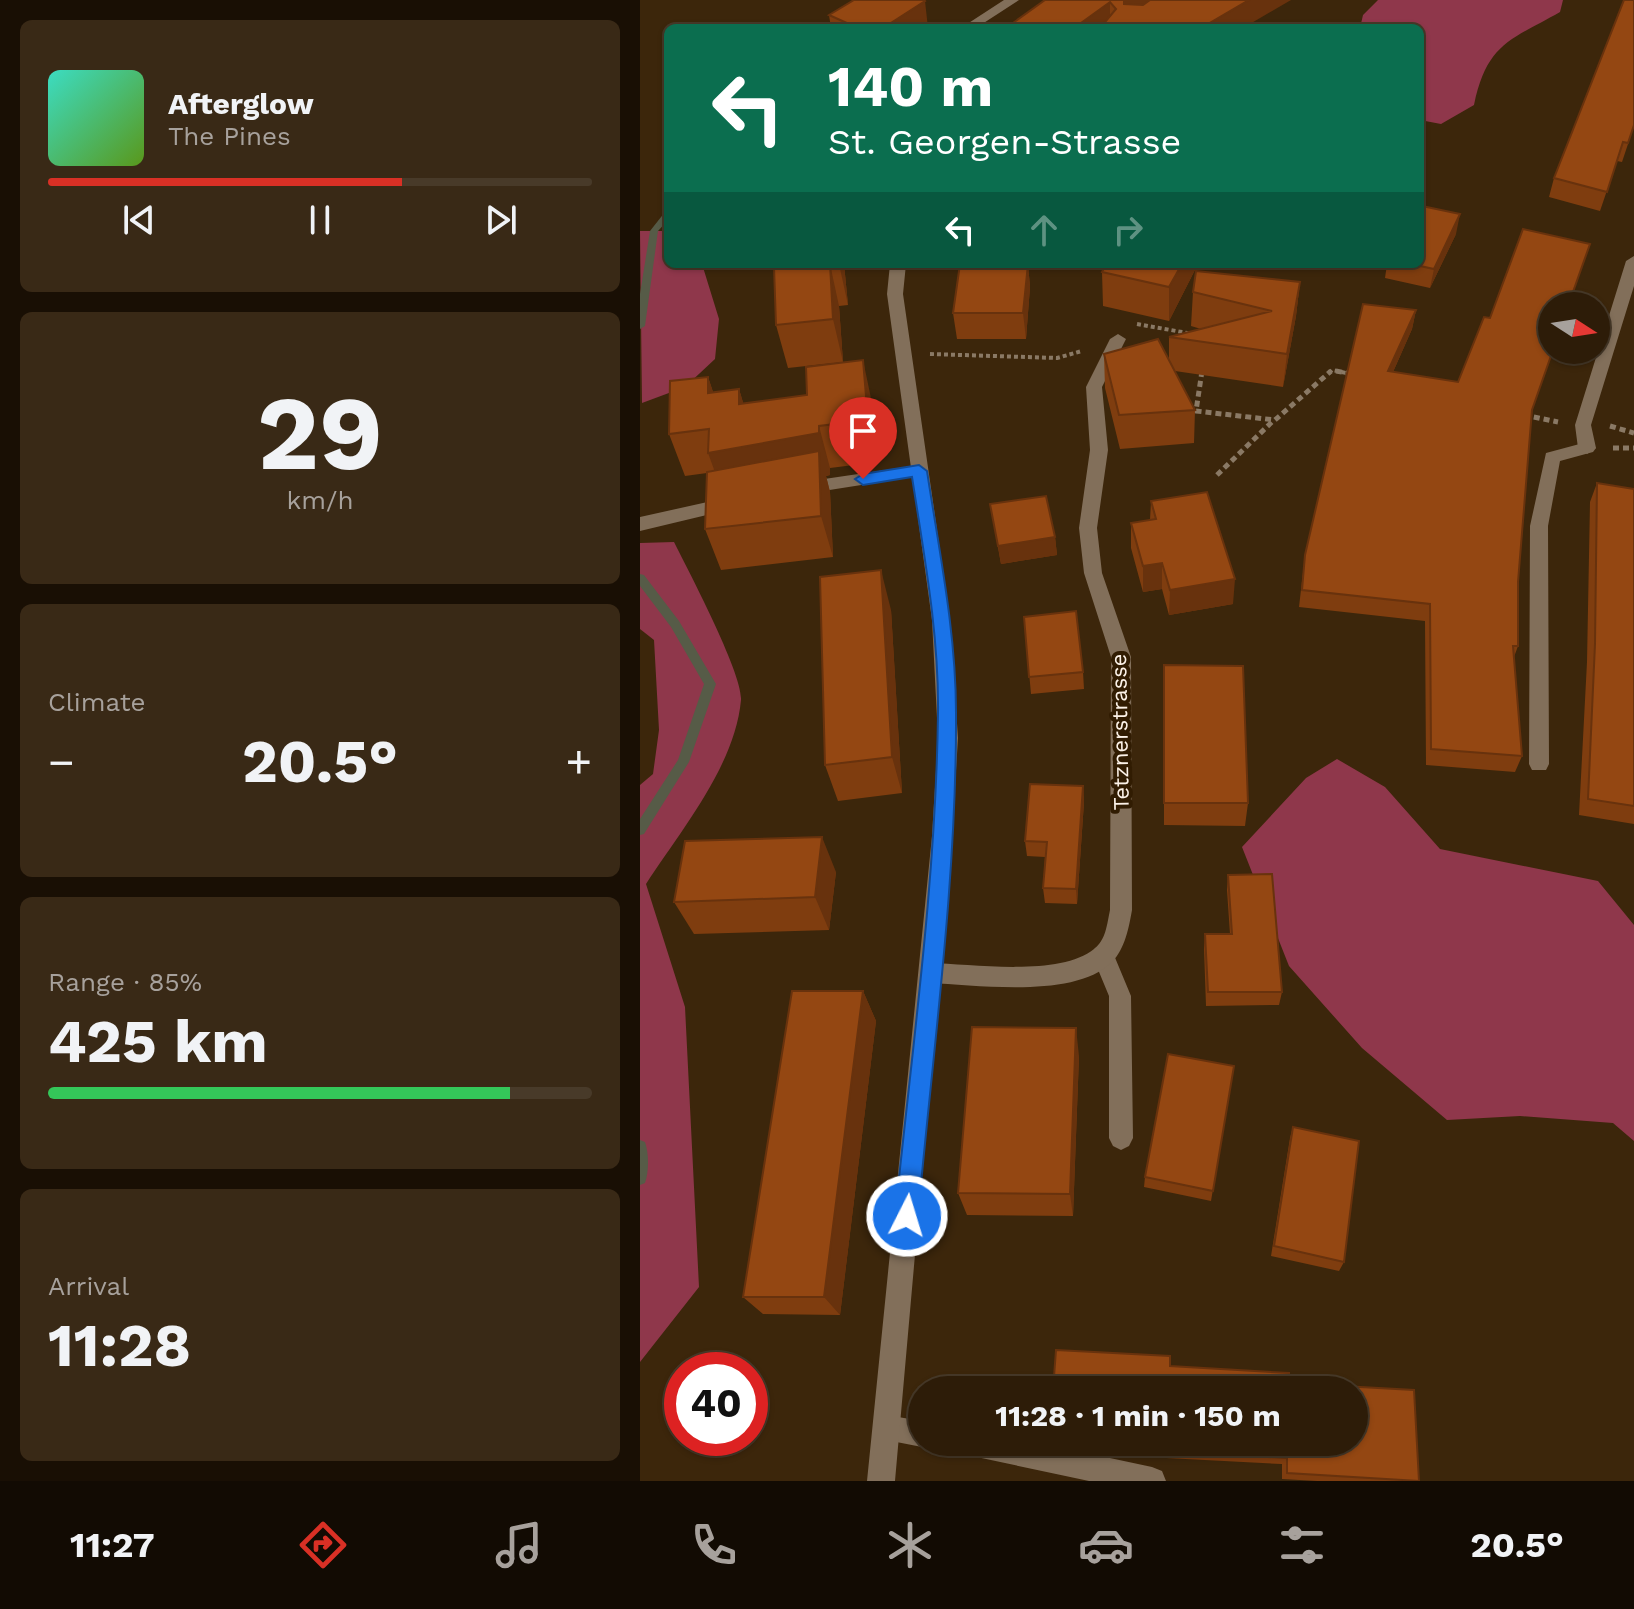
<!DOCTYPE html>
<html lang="en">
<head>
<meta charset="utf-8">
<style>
	:root { --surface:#2d1c08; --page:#392916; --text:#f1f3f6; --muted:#a7a19c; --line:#483a29; --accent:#d93025 }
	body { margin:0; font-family:"Work Sans",sans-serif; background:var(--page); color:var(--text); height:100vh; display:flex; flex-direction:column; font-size:30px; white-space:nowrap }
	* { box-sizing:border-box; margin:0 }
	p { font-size:26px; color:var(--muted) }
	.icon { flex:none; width:44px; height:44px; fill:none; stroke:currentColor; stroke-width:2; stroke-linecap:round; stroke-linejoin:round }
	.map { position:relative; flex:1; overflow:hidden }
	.panel { display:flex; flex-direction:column; gap:20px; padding:20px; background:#190f04; width:640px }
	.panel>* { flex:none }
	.banner { position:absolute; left:24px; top:24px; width:760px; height:244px; border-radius:12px; box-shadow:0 2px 6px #0004,0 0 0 2px var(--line); background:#0b6e4f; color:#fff; overflow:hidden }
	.needle { width:52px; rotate:102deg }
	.fabs { position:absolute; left:898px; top:292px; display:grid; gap:16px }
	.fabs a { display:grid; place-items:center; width:72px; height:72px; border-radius:50%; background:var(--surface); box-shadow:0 2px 6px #0004,0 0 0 2px var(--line); font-size:40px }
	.speed { position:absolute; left:24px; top:1352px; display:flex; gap:16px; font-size:40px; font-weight:700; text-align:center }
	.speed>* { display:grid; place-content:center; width:104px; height:104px; border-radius:50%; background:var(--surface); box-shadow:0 2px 6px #0004,0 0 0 2px var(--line); line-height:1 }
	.speed .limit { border:12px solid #d22; background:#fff; color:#111 }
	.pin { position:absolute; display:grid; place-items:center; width:68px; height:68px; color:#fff; margin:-82px -34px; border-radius:50% 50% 50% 0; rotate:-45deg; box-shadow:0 0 8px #0007 }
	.pin .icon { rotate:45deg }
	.me { position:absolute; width:88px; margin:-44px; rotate:5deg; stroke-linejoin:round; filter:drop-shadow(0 0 6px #0008) }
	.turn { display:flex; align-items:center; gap:28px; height:168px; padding:0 32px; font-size:36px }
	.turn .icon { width:104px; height:104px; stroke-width:2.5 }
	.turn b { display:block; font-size:56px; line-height:68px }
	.lanes { display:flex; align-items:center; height:76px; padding:0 32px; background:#0003; justify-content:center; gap:40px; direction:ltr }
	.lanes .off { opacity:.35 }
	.big { font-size:60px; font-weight:700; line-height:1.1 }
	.panel .card { flex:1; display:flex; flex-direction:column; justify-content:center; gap:12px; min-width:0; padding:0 28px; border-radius:12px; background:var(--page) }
	.panel .dial { align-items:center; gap:0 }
	.dial b { font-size:104px; line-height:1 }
	.song { display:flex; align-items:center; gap:24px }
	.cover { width:96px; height:96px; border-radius:12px; background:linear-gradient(135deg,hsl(170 70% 55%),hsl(90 70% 35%)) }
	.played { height:8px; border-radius:4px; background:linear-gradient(90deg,var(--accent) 65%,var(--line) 65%) }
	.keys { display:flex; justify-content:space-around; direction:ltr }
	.heat { display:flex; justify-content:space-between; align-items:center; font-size:44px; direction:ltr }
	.charge { height:12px; border-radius:6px; background:linear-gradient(90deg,#34c759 85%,var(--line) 0) }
	.trip { position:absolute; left:268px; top:1376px; width:460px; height:80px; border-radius:40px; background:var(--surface); box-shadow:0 2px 6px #0004,0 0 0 2px var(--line); font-weight:700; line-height:80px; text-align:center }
	.tabs { display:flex; height:128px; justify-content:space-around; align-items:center; background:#120b03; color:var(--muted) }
	.tabs .icon { width:56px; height:56px }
	.tabs .active { color:var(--accent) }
	.tabs b { font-size:36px; color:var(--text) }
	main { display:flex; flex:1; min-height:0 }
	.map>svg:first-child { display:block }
	.forest { fill:#8f374b }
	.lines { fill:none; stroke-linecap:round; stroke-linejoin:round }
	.stream { fill:#565b47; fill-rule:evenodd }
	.path-far1 { stroke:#8a7965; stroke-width:4; stroke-dasharray:4 3; stroke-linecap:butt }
	.path { stroke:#8a7965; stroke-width:5; stroke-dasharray:6 4; stroke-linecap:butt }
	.service { fill:#826f5a; fill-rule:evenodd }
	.minor { fill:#826f5a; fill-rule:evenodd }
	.tertiary { fill:#826f5a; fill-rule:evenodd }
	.wall { fill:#7f3d0f }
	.shaded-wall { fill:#68320d }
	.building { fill:#944712; stroke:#68320d; stroke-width:2 }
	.route { fill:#1a73e8; stroke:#114b97; stroke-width:2 }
	.labels { text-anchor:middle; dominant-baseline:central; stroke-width:8; stroke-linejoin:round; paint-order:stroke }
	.street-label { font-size:22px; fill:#fcf2e8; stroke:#311c02 }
</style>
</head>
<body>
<main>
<section class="panel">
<div class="card">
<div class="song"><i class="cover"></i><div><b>Afterglow</b><p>The Pines</p></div></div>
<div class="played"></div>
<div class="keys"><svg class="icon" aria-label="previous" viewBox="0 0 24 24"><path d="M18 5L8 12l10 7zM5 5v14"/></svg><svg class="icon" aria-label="pause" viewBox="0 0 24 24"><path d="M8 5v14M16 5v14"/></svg><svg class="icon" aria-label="next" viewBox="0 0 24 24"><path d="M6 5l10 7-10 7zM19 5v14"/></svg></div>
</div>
<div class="card dial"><b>29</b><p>km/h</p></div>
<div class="card"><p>Climate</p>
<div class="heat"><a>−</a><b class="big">20.5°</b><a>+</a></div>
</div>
<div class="card"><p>Range · 85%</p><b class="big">425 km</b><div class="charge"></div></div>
<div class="card"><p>Arrival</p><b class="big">11:28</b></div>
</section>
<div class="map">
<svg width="994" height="1481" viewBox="0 0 994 1481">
	<rect width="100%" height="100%" fill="#3c260b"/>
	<!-- forest -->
	<path class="forest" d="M738,0H923L920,12C871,40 847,43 834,105L801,124L780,120V28H720L723,15Z
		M0,231H28V264H62L79,319L75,359L45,387L2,403Z
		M34,542C48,570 103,674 101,700C95,766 41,830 6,884L45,1007L59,1287L0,1362V785L13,774L19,730L14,640L0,629V543Z
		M697,759L745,787L800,849L958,881L994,925V1141L973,1123L880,1116L807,1120L722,1048L649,966L602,847L666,778Z"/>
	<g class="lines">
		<!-- stream -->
		<path class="stream" d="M28,211V220L18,231L5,326L0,329V294L10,231L25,212Z
			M0,574L4,575L39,621L76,684L49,762L4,834L0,835V819L38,760L64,684L31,627L0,586Z
			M0,1140L5,1142C9,1153 9,1172 5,1183L0,1185Z"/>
		<!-- path-far1 -->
		<path class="path-far1" d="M497,324L553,334
			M290,354L417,358L442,351
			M561,373L562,369
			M689,373L692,370L706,373"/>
		<!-- path -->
		<path class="path" d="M562,371L556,411L635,420L691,371
			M696,371L712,374
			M884,415L918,422
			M970,426L994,433
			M973,448H994
			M577,475L634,420"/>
		<!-- service -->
		<path class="service" d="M364,0H379L336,28H321Z
			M947,442L956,448L953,452L920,461L908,526L909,764L906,770H892L889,764L890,526L906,453Z
			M463,945L471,948L491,996L493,1138L489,1146L481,1150L473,1146L469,1138V996L452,955L455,948Z
			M246,1415L282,1421V1442L292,1444L282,1447L236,1438L233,1428L236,1418Z
			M318,1442H395L512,1467L522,1471L526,1481H449L332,1456L322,1452Z"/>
		<!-- minor -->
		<path class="minor" d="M994,256V286L951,425L956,448L947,454L938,448L935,425L986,261Z
			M478,334L486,339L462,387L468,450L457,528L462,573L491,657L492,910C489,927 485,949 472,962C435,999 338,985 290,983L282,980L279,973L282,966L290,963C332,964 420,977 454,949C466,940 467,924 470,910L471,657L444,573L439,528L450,450L446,387L470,339Z
			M279,465L285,467L288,471L285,475L164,494L155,488L164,482Z
			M90,497L99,503L96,508L0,531V517Z"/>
		<!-- tertiary -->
		<path class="tertiary" d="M250,264H266L263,294L310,620L318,738L312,836L255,1481H227L292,836L298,738L292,620L247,294Z"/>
	</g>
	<!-- wall -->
	<path class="wall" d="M405,0H651L366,28Z
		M189,15L289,27L191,28Z
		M994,126L982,162L977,161L960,211L909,197L914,178Z
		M816,234L790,288L745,278L747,264H780Z
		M142,264H204L208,305L199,306L203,362L148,368L136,325Z
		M388,264L390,287L386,339H317L313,313Z
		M558,264L529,321L463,306L462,272Z
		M660,282L656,316L643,387L535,371L555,410L554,443L480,449L465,388L464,354L529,360V337L561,329L551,326L553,292Z
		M776,310L772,329L753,372L892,412L878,582V646L874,657L882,756L875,772L786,765L785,621L659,607L665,555Z
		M68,377L73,392L99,389L103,403H232L238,462L190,468V475L186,476L190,492L193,557L81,570L65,529L67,473L45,476L29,434Z
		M957,483L994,489V824L939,815L947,662L950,502Z
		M511,501L593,604L529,615L522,589L503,592L491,548V523L510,520Z
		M350,504L415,537L417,555L361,564Z
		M251,610L262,793L198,801L185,765Z
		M384,617L443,672L444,689L391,694Z
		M524,665L608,803L605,826L524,825Z
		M443,786L444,802L437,904L405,903L403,888L405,857L387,856L385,841Z
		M196,872L189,930L54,934L34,902Z
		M588,875L642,992L639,1005L566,1006L564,949L565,934H590L587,890Z
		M223,991L236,1021L200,1315L123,1314L103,1297Z
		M439,1056L433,1216L327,1215L318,1193Z
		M594,1066L571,1201L504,1187L505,1177Z
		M653,1127L704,1262L699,1271L631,1256L650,1138Z
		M530,1366L649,1383L779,1481H677L642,1479V1464L526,1458V1444L500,1442H714L413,1390Z"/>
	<!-- shaded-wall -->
	<path class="shaded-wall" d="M484,0H524L484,28Z
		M609,0H651L603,28H561Z
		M285,1L288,28H243Z
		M470,2V28H434Z
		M820,214L816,234L790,288L794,269Z
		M190,264L199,306L203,362L193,319Z
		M199,264H204L208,305Z
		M388,264L390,287L386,339L383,313Z
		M542,264H558L529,321V287Z
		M660,282L656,316L643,387L647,354Z
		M776,310L772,329L745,390L748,371Z
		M223,360L232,403L238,462L228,420Z
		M68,377L82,419L68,393Z
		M99,389L112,431L179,426L190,468V475L186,476L190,492L193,557L181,516L83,494L68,453L99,404Z
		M415,537L417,555L361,564L358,546Z
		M522,563V589L503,592V566Z
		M241,570L251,610L262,793L252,757Z
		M595,579L593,604L529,615L530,590Z
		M443,786L444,802L437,904L436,889Z
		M182,837L196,872L189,930L175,897Z
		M223,991L236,1021L200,1315L184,1297Z
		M436,1028L439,1056L433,1216L430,1194Z"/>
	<!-- building -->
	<path class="building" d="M214,0H284L285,1L243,28H218L189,15Z
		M405,0H484V4L503,5L510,0H609L561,28H460L476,9L470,2L434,28H366Z
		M984,0H994V125L988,143L983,142L967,192L914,178Z
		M782,206L820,214L794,269L771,264H780V209Z
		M883,229L950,244L928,306H912L913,350L892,410L878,582V646H873L882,756L791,749L790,604L662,590L665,555L723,304L776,310L748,371L818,382L844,317L850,318Z
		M142,264H190L193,319L136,325L134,267L142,266Z
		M320,264H388L383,313H313Z
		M466,264H542L529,287L462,272Z
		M556,271L660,282L647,354L529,337L632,311L553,292Z
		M518,339L555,410L479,415L464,354Z
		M223,360L228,420L179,426V433L68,453L69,429L29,434L30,381L68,377V393L99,389V404L167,395L166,367Z
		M179,451L181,516L65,529L67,472Z
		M957,483L994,489V806L948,799L955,644Z
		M567,492L595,579L530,590L522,563L503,566L491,523L516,519L511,501Z
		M406,496L415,537L358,546L350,504Z
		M241,570L252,757L185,765L180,577Z
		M436,611L443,672L389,677L384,617Z
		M524,665L603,666L608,803H524Z
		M390,784L443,786L436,889L403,888L407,842L385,841Z
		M182,837L175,897L34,902L45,841Z
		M632,874L642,992H568L565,934H592L588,875Z
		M152,991H223L184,1297H103Z
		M332,1027L436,1028L430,1194L318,1193Z
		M528,1054L594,1066L573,1191L505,1177Z
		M653,1127L719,1141L704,1262L634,1246Z
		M416,1350L530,1356V1366L649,1373V1383L774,1390L779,1481L647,1473V1458L527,1451V1442H714V1390H413Z"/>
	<!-- route -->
	<path class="route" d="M279,465L287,471C299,550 316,632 316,712C317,880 293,1049 278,1216L275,1224L267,1227L259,1224L255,1216C272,1049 296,881 298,713C299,634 284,555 272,477L223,485L215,479L223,474Z"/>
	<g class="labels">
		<!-- street labels -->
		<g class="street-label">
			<text transform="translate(480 732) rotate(-91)">Tetznerstrasse</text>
		</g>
	</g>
</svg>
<div class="fabs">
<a><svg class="needle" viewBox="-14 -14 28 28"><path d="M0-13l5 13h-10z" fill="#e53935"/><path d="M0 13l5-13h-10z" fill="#a7a19c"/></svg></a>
</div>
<div class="speed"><div class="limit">40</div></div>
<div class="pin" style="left:223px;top:479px;background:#d93025"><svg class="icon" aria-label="arrive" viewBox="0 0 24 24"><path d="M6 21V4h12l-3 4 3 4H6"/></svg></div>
<svg class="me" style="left:267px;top:1216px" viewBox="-20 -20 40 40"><circle r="17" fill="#1a73e8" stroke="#fff" stroke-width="3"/><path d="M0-11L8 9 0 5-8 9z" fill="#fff"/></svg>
<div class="trip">11:28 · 1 min · 150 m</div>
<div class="banner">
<div class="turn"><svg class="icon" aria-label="left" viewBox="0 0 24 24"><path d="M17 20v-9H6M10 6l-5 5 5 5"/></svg><div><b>140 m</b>St. Georgen-Strasse</div></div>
<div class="lanes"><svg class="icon" aria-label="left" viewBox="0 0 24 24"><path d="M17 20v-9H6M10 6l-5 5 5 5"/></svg><svg class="icon off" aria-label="ahead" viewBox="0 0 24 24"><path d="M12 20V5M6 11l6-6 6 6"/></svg><svg class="icon off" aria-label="right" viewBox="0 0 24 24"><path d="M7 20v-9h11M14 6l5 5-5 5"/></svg></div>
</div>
</div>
</main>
<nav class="tabs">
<b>11:27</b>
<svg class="icon active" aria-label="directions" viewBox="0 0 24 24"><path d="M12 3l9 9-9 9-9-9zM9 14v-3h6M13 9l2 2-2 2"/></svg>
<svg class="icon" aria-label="music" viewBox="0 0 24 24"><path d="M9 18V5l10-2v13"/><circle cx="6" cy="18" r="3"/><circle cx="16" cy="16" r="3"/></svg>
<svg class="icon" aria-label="phone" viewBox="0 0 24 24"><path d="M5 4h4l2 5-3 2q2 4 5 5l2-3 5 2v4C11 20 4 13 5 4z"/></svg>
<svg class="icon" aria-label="climate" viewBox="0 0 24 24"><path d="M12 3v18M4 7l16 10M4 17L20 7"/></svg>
<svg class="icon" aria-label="car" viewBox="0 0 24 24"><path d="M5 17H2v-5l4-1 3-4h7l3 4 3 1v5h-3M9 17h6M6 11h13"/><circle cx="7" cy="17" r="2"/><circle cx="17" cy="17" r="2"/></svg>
<svg class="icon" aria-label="filters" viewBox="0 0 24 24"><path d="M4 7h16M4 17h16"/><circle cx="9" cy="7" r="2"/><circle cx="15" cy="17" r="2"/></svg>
<b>20.5°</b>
</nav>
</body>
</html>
